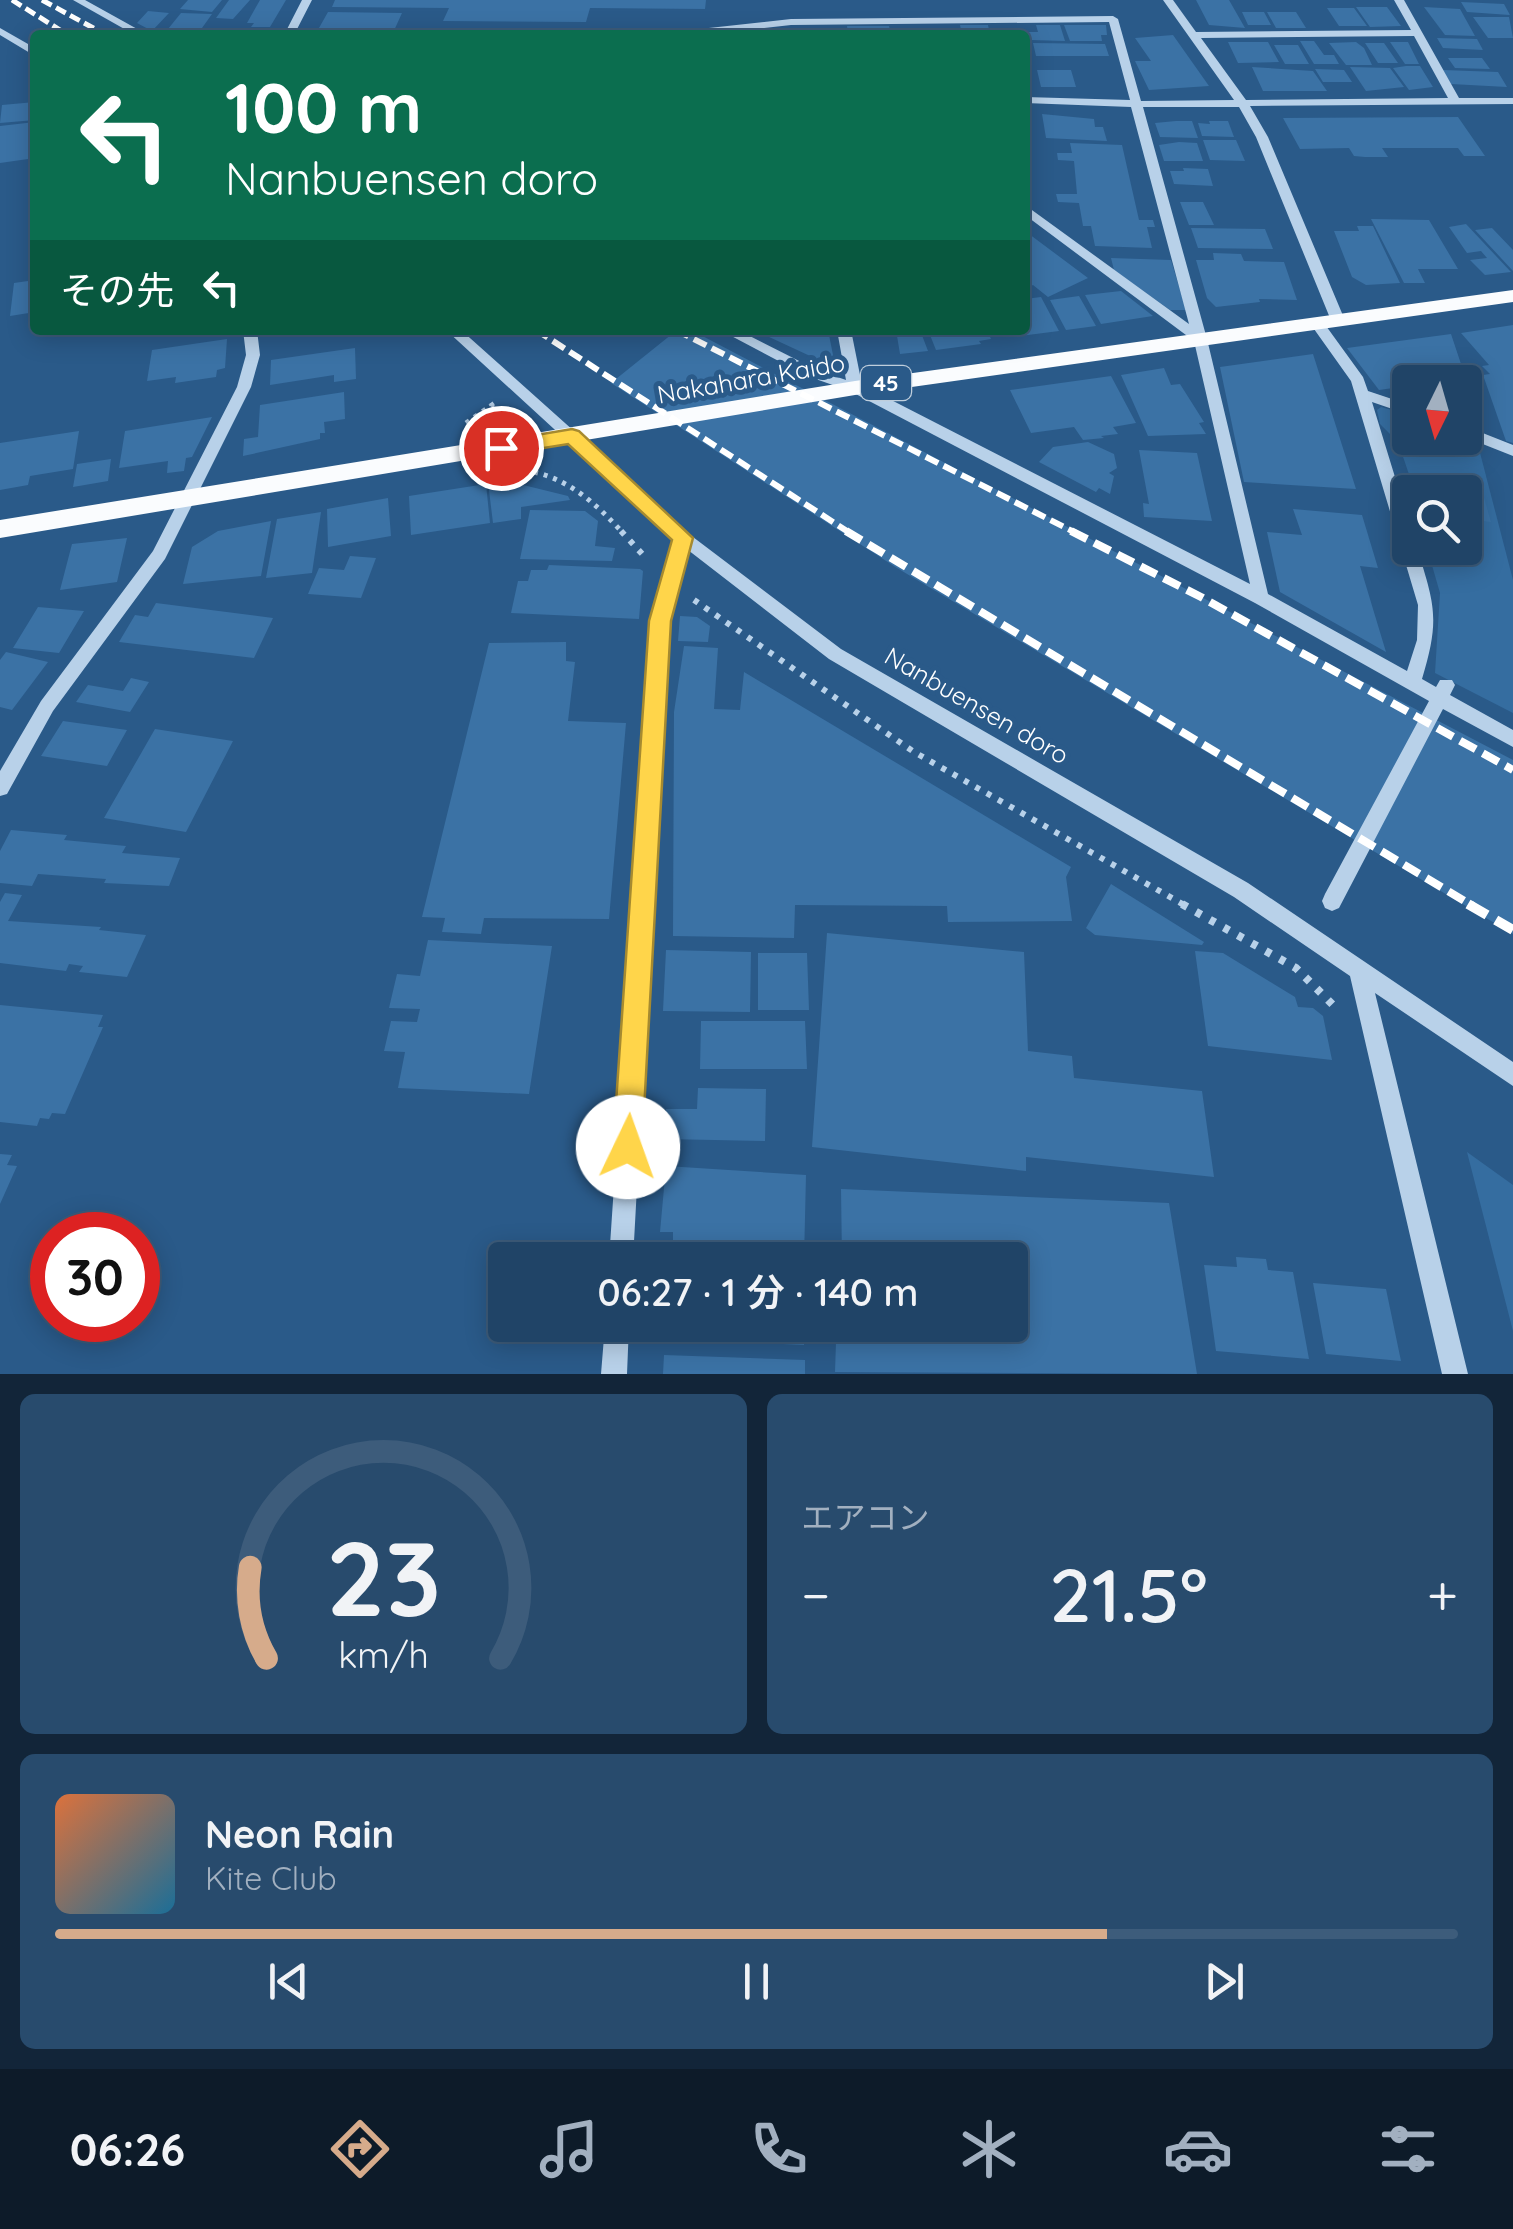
<!DOCTYPE html>
<html lang="ja">
<head>
<meta charset="utf-8">
<style>
	:root { --surface:#204467; --page:#284b6d; --text:#f1f3f6; --muted:#a2b0c0; --line:#3d5c7b; --accent:#d6ab8b }
	body { margin:0; font-family:Quicksand,"Noto Sans JP",sans-serif; background:var(--page); color:var(--text); height:100vh; display:flex; flex-direction:column; font-size:38px; white-space:nowrap }
	* { box-sizing:border-box; margin:0 }
	p { font-size:32px; color:var(--muted) }
	.icon { flex:none; width:55px; height:55px; fill:none; stroke:currentColor; stroke-width:2; stroke-linecap:round; stroke-linejoin:round }
	.map { position:relative; height:1374px; overflow:hidden }
	.drawer { display:flex; flex-direction:column; gap:20px; padding:20px; background:#122539; flex:1 }
	.drawer>* { flex:none }
	.top-card { position:absolute; left:30px; top:30px; width:1000px; height:305px; border-radius:10px; box-shadow:0 5px 25px #0003,0 0 0 2px var(--line); background:#0b6e4f; color:#fff; overflow:hidden }
	.needle { width:65px; rotate:185deg }
	.buttons { position:absolute; left:1392px; top:365px; display:grid; gap:20px }
	.buttons a { display:grid; place-items:center; width:90px; height:90px; border-radius:10px; background:var(--surface); box-shadow:0 5px 25px #0003,0 0 0 2px var(--line); font-size:50px }
	.speed { position:absolute; left:30px; top:1212px; display:flex; gap:20px; font-size:50px; font-weight:700; text-align:center }
	.speed>* { display:grid; place-content:center; width:130px; height:130px; border-radius:50%; background:var(--surface); box-shadow:0 5px 25px #0003,0 0 0 2px var(--line); line-height:1 }
	.speed .limit { border:15px solid #d22; background:#fff; color:#111 }
	.pin { position:absolute; display:grid; place-items:center; width:85px; height:85px; color:#fff; margin:-42px; border:5px solid #fff; border-radius:50%; box-shadow:0 2px 10px #0007 }
	.me { position:absolute; width:110px; margin:-55px; rotate:3deg; stroke-linejoin:round; filter:drop-shadow(0 0 8px #0008) }
	.turn { display:flex; align-items:center; gap:35px; height:210px; padding:0 30px; font-size:45px }
	.turn .icon { width:130px; height:130px; stroke-width:2.5 }
	.turn b { display:block; font-size:70px; line-height:85px }
	.then { display:flex; align-items:center; height:95px; padding:0 30px; background:#0003; gap:20px; font-size:38px }
	.big { font-size:75px; font-weight:600; line-height:1.1 }
	.drawer .card { flex:1; display:flex; flex-direction:column; justify-content:center; gap:15px; min-width:0; padding:0 35px; border-radius:15px; background:var(--page) }
	.drawer .dial { align-items:center; gap:0 }
	.dial svg { height:260px; overflow:visible; fill:none; stroke:var(--line); stroke-width:7; stroke-linecap:round; text-anchor:middle }
	.dial text { fill:var(--text); stroke:none }
	.song { display:flex; align-items:center; gap:30px }
	.cover { width:120px; height:120px; border-radius:15px; background:linear-gradient(135deg,hsl(20 70% 55%),hsl(200 70% 35%)) }
	.played { height:10px; border-radius:5px; background:linear-gradient(90deg,var(--accent) 75%,var(--line) 75%) }
	.keys { display:flex; justify-content:space-around; direction:ltr }
	.heat { display:flex; justify-content:space-between; align-items:center; font-size:55px; direction:ltr }
	.drawer .tiles { flex:1; display:grid; gap:20px; grid-template-columns:1fr 1fr }
	.card:last-child { grid-column:span 2 }
	.trip { position:absolute; left:488px; top:1242px; width:540px; height:100px; border-radius:10px; background:var(--surface); box-shadow:0 5px 25px #0003,0 0 0 2px var(--line); font-weight:600; line-height:100px; text-align:center }
	.menu { display:flex; height:160px; justify-content:space-around; align-items:center; background:#0d1b29; color:var(--muted) }
	.menu .icon { width:70px; height:70px }
	.menu .active { color:var(--accent) }
	.menu b { font-size:45px; color:var(--text) }
	.map>svg:first-child { display:block }
	.green { fill:#356da0 }
	.building { fill:#3b72a5 }
	.lines { fill:none; stroke-linecap:round; stroke-linejoin:round }
	.path-far2 { stroke:#b8d1e9; stroke-width:5; stroke-dasharray:4 6; stroke-linecap:butt }
	.path-far1 { stroke:#b8d1e9; stroke-width:6; stroke-dasharray:5 8; stroke-linecap:butt }
	.path { stroke:#b8d1e9; stroke-width:8; stroke-dasharray:6 10; stroke-linecap:butt }
	.minor { fill:#b8d1e9; fill-rule:evenodd }
	.major { fill:#fafcfe; fill-rule:evenodd }
	.rail-far3 { stroke:#fff; stroke-width:5; stroke-dasharray:11 5; stroke-linecap:butt }
	.rail-far2 { stroke:#fff; stroke-width:6; stroke-dasharray:14 6; stroke-linecap:butt }
	.rail-far1 { stroke:#fff; stroke-width:8; stroke-dasharray:18 8; stroke-linecap:butt }
	.rail { stroke:#fff; stroke-width:10; stroke-dasharray:22 10; stroke-linecap:butt }
	.route { fill:#ffd54a; stroke:#a68a30; stroke-width:2.5 }
	.labels { text-anchor:middle; dominant-baseline:central; stroke-width:10; stroke-linejoin:round; paint-order:stroke }
	.shield { fill:#2a5a89; stroke:#bfcedc; stroke-width:2.5 }
	.shield-label { font-size:22px; font-weight:bold; fill:#fff }
	.street-label { font-size:25px; fill:#fff; stroke:#2a5a89 }
</style>
</head>
<body>
<div class="map">
<svg width="1513" height="1374" viewBox="0 0 1513 1374">
	<rect width="100%" height="100%" fill="#2a5a89"/>
	<!-- green -->
	<path class="green" d="M1381,407L1410,415V438L1465,437L1478,445L1513,580V713L1435,673L1440,593L1427,548H1465V492H1415L1398,442L1380,424L1377,410Z
		M1467,1152L1513,1185V1331Z"/>
	<!-- building -->
	<path class="building" d="M188,0H222L212,12L180,9Z
		M229,0H250L233,19L216,18Z
		M260,0H286L270,27H251L254,23H247Z
		M335,0H706L705,9L590,8L586,22L443,21L449,8L332,7Z
		M1196,0H1229L1245,28L1209,25Z
		M1461,2L1504,4L1510,15L1467,12Z
		M1356,7H1387L1401,26L1370,27Z
		M1424,7L1460,9L1475,36L1445,35Z
		M1327,8H1354L1367,26H1339Z
		M148,11L169,13L152,31L137,23Z
		M328,12L402,13L392,35H315Z
		M1242,12H1264L1271,25H1248Z
		M1267,12H1296L1306,28H1276Z
		M181,13L212,14L197,35H178L168,29Z
		M1473,17H1509L1513,38H1488Z
		M960,25H988L990,35H962Z
		M1036,25H1060L1065,41L1031,40L1028,32H1038Z
		M1064,25H1106L1107,35H1101L1102,41H1070Z
		M847,26H889L891,35H848Z
		M1173,35L1209,86L1149,90L1135,61H1151L1135,38Z
		M1437,38L1477,39L1483,50L1443,48Z
		M1300,41H1314L1324,55H1334L1339,64H1314Z
		M1228,42H1268L1279,62L1238,63Z
		M1356,42L1364,48L1372,65H1346L1329,43Z
		M1390,42H1408L1419,64H1405Z
		M1033,43L1105,44L1109,56H1036Z
		M1365,43H1384L1398,63H1378Z
		M1274,45H1298L1309,64H1285Z
		M1448,58H1482L1490,69L1455,68Z
		M1406,66H1420L1433,87L1409,90L1393,68Z
		M1252,67L1313,71L1327,91H1263Z
		M1350,67L1390,68L1404,87L1366,91Z
		M1315,69L1344,70L1352,82H1323Z
		M1037,70H1071L1076,87H1041Z
		M1443,70L1498,72L1507,87L1451,84Z
		M35,102V120L0,123L2,105Z
		M1042,114L1094,119L1095,127H1103L1107,141L1046,138Z
		M1458,117L1485,156H1464L1458,148H1382L1388,157H1365L1354,156L1349,148L1300,149L1283,118Z
		M1176,121H1192L1198,138L1160,137L1155,123Z
		M1209,121H1228L1234,137L1202,136L1198,123L1210,124Z
		M35,122V158L0,163V126Z
		M1203,140H1236L1245,161L1210,160Z
		M1179,142L1197,143L1203,161H1164L1159,145Z
		M1070,143L1122,145L1139,220H1153L1155,227H1147L1152,248L1095,246L1091,226H1083L1079,203L1058,202L1056,194H1077L1074,161L1058,160L1057,153H1072Z
		M1183,168L1208,169L1213,186L1174,184L1170,171H1184Z
		M1180,202H1203L1214,225H1189Z
		M1371,219L1429,220L1458,269H1418L1425,283H1404Z
		M1466,224L1511,272L1485,275L1470,260L1487,258L1481,251L1467,253L1449,227Z
		M1357,226H1373L1400,283L1366,285L1352,277L1334,231H1359Z
		M1191,228L1265,229L1273,249L1198,248Z
		M1492,228L1513,250V271L1475,230Z
		M1025,231L1088,278L1048,297L1033,285L1025,289Z
		M1213,253L1241,254L1244,261L1284,262L1297,300L1259,299L1260,302L1216,307L1207,298L1196,260H1214Z
		M1111,258L1171,260L1186,310H1170L1114,270Z
		M35,280V312L10,316L14,283Z
		M1121,291L1153,316L1101,324L1085,295Z
		M1079,296L1096,326L1066,330L1050,300Z
		M1041,297L1059,331L1020,336L1017,330H1025V299Z
		M1513,325V443L1506,441L1483,375L1490,374L1482,366L1489,365L1461,333Z
		M677,330H691L1513,760V934L897,568L611,383Z
		M767,330H828L834,360L823,362L767,336Z
		M896,330H920L928,351L900,354Z
		M928,330H987L991,339L979,341L981,344L936,350Z
		M1451,334L1462,367L1459,368L1473,390L1465,391V382H1420L1418,375L1406,376L1407,386L1379,390L1347,348Z
		M227,339L225,368L217,370L216,377L175,383L176,377L147,381L152,350Z
		M355,348L356,379L334,382V375L270,385L271,360Z
		M1313,354L1356,489L1244,482L1220,367Z
		M1164,368L1171,385L1180,384L1204,422L1199,423L1206,434L1148,436L1121,375Z
		M1111,376L1136,423L1113,427L1118,434L1101,436L1104,438L1083,440L1074,427L1031,433L1010,390Z
		M344,392L345,419L324,422L325,433H320V439L243,456L244,439L258,437L260,405Z
		M212,417L192,457L186,458L184,471L167,473L168,461L119,468L125,431Z
		M79,431L73,469L30,476L28,485L0,490V443Z
		M1088,442L1114,454L1117,468L1109,473L1114,476L1110,494L1099,488L1096,492L1039,462L1053,447Z
		M1139,450L1197,453L1212,521L1144,517L1143,503L1149,504Z
		M111,459L108,481L73,487L77,464Z
		M503,480L568,496L570,500L521,507V519L493,523L488,482Z
		M486,484L490,523L411,535L409,496Z
		M1457,484L1481,487L1491,522L1465,519V492H1458Z
		M388,498L391,536L328,547L327,509Z
		M1293,509L1362,515L1378,568L1360,566L1386,652L1280,592L1267,532L1302,535Z
		M530,510L585,511L598,521L595,546L615,548L612,561L520,559Z
		M321,512L312,573L266,578L277,519Z
		M271,521L261,576L183,584L192,547L218,531Z
		M127,538L117,582L60,590L72,544Z
		M350,556L376,558L361,598L308,594L319,568L344,570Z
		M549,565L640,569L643,571L639,619L511,613L518,581H528L531,570H547Z
		M156,603L273,618L254,658L119,642L135,615L148,617Z
		M38,607L84,611L59,653L13,648Z
		M680,616L697,617L710,626L708,642L678,641Z
		M566,642V661L575,662L568,721L626,723L609,919L484,918L481,934L442,932L445,918L422,917L489,643Z
		M684,646L718,648L714,709L740,710L744,672L1071,867L1066,877L1072,921L948,922L947,906L795,905L794,938L673,936L674,712Z
		M6,652L48,662L12,710L0,707V660Z
		M131,678L149,682L130,712L76,702L88,685L123,691Z
		M63,721L127,730L107,766L41,756Z
		M155,729L233,741L186,832L104,818Z
		M11,830L67,835L64,840L126,846L122,853L180,858L169,886L104,883L106,879L38,874L32,886L0,883V851Z
		M1111,884L1204,942L1202,945L1095,935L1086,928Z
		M5,893L22,895L8,921L101,927L99,930L146,935L127,977L79,972L83,966L69,964L66,971L0,963V902Z
		M827,933L1024,952L1028,1051L1072,1056L1074,1078L1202,1091L1214,1177L1026,1157V1171L812,1147Z
		M428,940L552,946L529,1094L398,1088L405,1052L384,1051L391,1021L417,1022L420,1009L389,1008L397,974L420,976Z
		M666,950L751,952L750,1012L663,1011Z
		M1195,951L1223,953L1295,997L1298,1007L1313,1008L1323,1016L1332,1060L1208,1046Z
		M758,953H807L809,1010H758Z
		M0,1005L103,1015L98,1027H103L65,1114L52,1113L49,1119L40,1118L37,1126L0,1122Z
		M701,1021H805L807,1069H700Z
		M698,1088L766,1089L765,1141L664,1139L666,1109H697Z
		M0,1154L12,1155L7,1165L17,1166L0,1204Z
		M666,1166L806,1175L804,1260H735L736,1249L673,1245V1232H660Z
		M841,1189L1169,1203L1197,1374L835,1372L836,1342L828,1341L827,1325H1010V1260H842Z
		M1236,1257L1266,1259L1268,1270L1293,1272L1309,1359L1216,1351L1204,1265L1237,1267Z
		M1313,1283L1386,1289L1401,1361L1326,1354Z
		M722,1325H805L804,1345L721,1341Z
		M664,1355L805,1360V1374H663Z"/>
	<g class="lines">
		<!-- path-far2 -->
		<path class="path-far2" d="M466,423L492,405L488,400
			M534,472C572,481 597,505 623,533"/>
		<!-- path-far1 -->
		<path class="path-far1" d="M621,531L645,557
			M694,600L914,752L1186,906"/>
		<!-- path -->
		<path class="path" d="M1182,904L1296,968L1334,1006"/>
		<!-- minor -->
		<path class="minor" d="M73,0H85L148,35H135Z
			M302,0H312L294,35H284Z
			M1163,0H1173L1196,32L1411,30L1394,0H1404L1459,98H1513V104L1250,106L1268,137L1344,318L1337,322L1330,318L1256,137L1239,107H1143L1207,339L1268,594L1407,671L1417,640L1418,605L1351,381L1309,322L1316,318L1321,319L1363,377L1368,391L1410,405V415L1372,402L1410,526V548H1417C1435,606 1440,619 1422,679L1436,687L1440,680H1452L1455,685L1450,695L1513,730V747L1443,709L1339,908L1332,911L1325,908L1322,901L1325,894L1429,701L1255,603L850,391L807,376L720,330H738L817,370L846,380L837,330H851L862,385L1250,584L1194,341L1025,215V205L1189,324L1131,107L1025,103V97L1130,100L1109,22L791,25L700,35H667L672,32L791,19L1113,16L1118,19L1141,101L1234,100ZM1414,36L1448,98L1246,100L1201,38Z
			M0,28L35,48V56L0,35Z
			M243,330H257L260,355L251,387L165,559L53,711L7,794L0,796V771L41,701L153,551L237,387L246,355Z
			M446,330H461L689,534L841,649L1248,883L1513,1062V1086L1375,993L1468,1374H1442L1350,976L1234,897L829,659L688,550L668,621L633,1260H609L652,621L675,540Z
			M1465,426L1513,445V456L1465,437Z
			M605,1325H629L627,1374H601Z"/>
		<!-- major -->
		<path class="major" d="M1513,290V302L855,395L0,538V520L855,381Z"/>
		<!-- rail-far3 -->
		<path class="rail-far3" d="M12,0L68,35
			M42,0L106,35"/>
		<!-- rail-far2 -->
		<path class="rail-far2" d="M536,330L850,533
			M676,330L1076,533"/>
		<!-- rail-far1 -->
		<path class="rail-far1" d="M846,531L1473,906
			M1071,531L1201,597L1513,770"/>
		<!-- rail -->
		<path class="rail" d="M1468,904L1513,930"/>
	</g>
	<!-- route -->
	<path class="route" d="M572,429L579,431L693,538L671,621L642,1147L638,1158L628,1162L617,1158L613,1147L649,621L672,540L568,444L501,455L492,448L501,441Z"/>
	<g class="labels">
		<!-- shield labels -->
		<rect class="shield" x="861" y="366" width="50" height="34" rx="8"/>
		<g class="shield-label">
			<text x="886" y="383">45</text>
		</g>
		<!-- street labels -->
		<g class="street-label">
			<text transform="translate(751 378) rotate(-10)">Nakahara Kaido</text>
			<text transform="translate(977 705) rotate(30)">Nanbuensen doro</text>
		</g>
	</g>
</svg>
<div class="buttons">
<a><svg class="needle" viewBox="-14 -14 28 28"><path d="M0-13l5 13h-10z" fill="#e53935"/><path d="M0 13l5-13h-10z" fill="#a2b0c0"/></svg></a>
<a><svg class="icon" aria-label="search" viewBox="0 0 24 24"><circle cx="10" cy="10" r="6"/><path d="M15 15l6 6"/></svg></a>
</div>
<div class="speed"><div class="limit">30</div></div>
<div class="pin" style="left:501px;top:448px;background:#d93025"><svg class="icon" aria-label="arrive" viewBox="0 0 24 24"><path d="M6 21V4h12l-3 4 3 4H6"/></svg></div>
<svg class="me" style="left:628px;top:1147px" viewBox="-20 -20 40 40"><circle r="19" fill="#fff"/><path d="M0-13L10 11 0 6-10 11z" fill="#ffd54a"/></svg>
<div class="trip">06:27 · 1 分 · 140 m</div>
<div class="top-card">
<div class="turn"><svg class="icon" aria-label="left" viewBox="0 0 24 24"><path d="M17 20v-9H6M10 6l-5 5 5 5"/></svg><div><b>100 m</b>Nanbuensen doro</div></div>
<div class="then">その先<svg class="icon" aria-label="left" viewBox="0 0 24 24"><path d="M17 20v-9H6M10 6l-5 5 5 5"/></svg></div>
</div>
</div>
<section class="drawer">
<div class="tiles">
<div class="card dial"><svg viewBox="0 0 100 80">
<path d="M14 69A42 42 0 1 1 86 69"/>
<path d="M14 69A42 42 0 0 1 9 41" stroke="#d6ab8b"/>
<text x="50" y="56" font-size="32" font-weight="700">23</text>
<text x="50" y="72" font-size="11">km/h</text>
</svg></div>
<div class="card"><p>エアコン</p>
<div class="heat"><a>−</a><b class="big">21.5°</b><a>+</a></div>
</div>
<div class="card">
<div class="song"><i class="cover"></i><div><b>Neon Rain</b><p>Kite Club</p></div></div>
<div class="played"></div>
<div class="keys"><svg class="icon" aria-label="previous" viewBox="0 0 24 24"><path d="M18 5L8 12l10 7zM5 5v14"/></svg><svg class="icon" aria-label="pause" viewBox="0 0 24 24"><path d="M8 5v14M16 5v14"/></svg><svg class="icon" aria-label="next" viewBox="0 0 24 24"><path d="M6 5l10 7-10 7zM19 5v14"/></svg></div>
</div>
</div>
</section>
<nav class="menu">
<b>06:26</b>
<svg class="icon active" aria-label="directions" viewBox="0 0 24 24"><path d="M12 3l9 9-9 9-9-9zM9 14v-3h6M13 9l2 2-2 2"/></svg>
<svg class="icon" aria-label="music" viewBox="0 0 24 24"><path d="M9 18V5l10-2v13"/><circle cx="6" cy="18" r="3"/><circle cx="16" cy="16" r="3"/></svg>
<svg class="icon" aria-label="phone" viewBox="0 0 24 24"><path d="M5 4h4l2 5-3 2q2 4 5 5l2-3 5 2v4C11 20 4 13 5 4z"/></svg>
<svg class="icon" aria-label="climate" viewBox="0 0 24 24"><path d="M12 3v18M4 7l16 10M4 17L20 7"/></svg>
<svg class="icon" aria-label="car" viewBox="0 0 24 24"><path d="M5 17H2v-5l4-1 3-4h7l3 4 3 1v5h-3M9 17h6M6 11h13"/><circle cx="7" cy="17" r="2"/><circle cx="17" cy="17" r="2"/></svg>
<svg class="icon" aria-label="filters" viewBox="0 0 24 24"><path d="M4 7h16M4 17h16"/><circle cx="9" cy="7" r="2"/><circle cx="15" cy="17" r="2"/></svg>
</nav>
</body>
</html>
